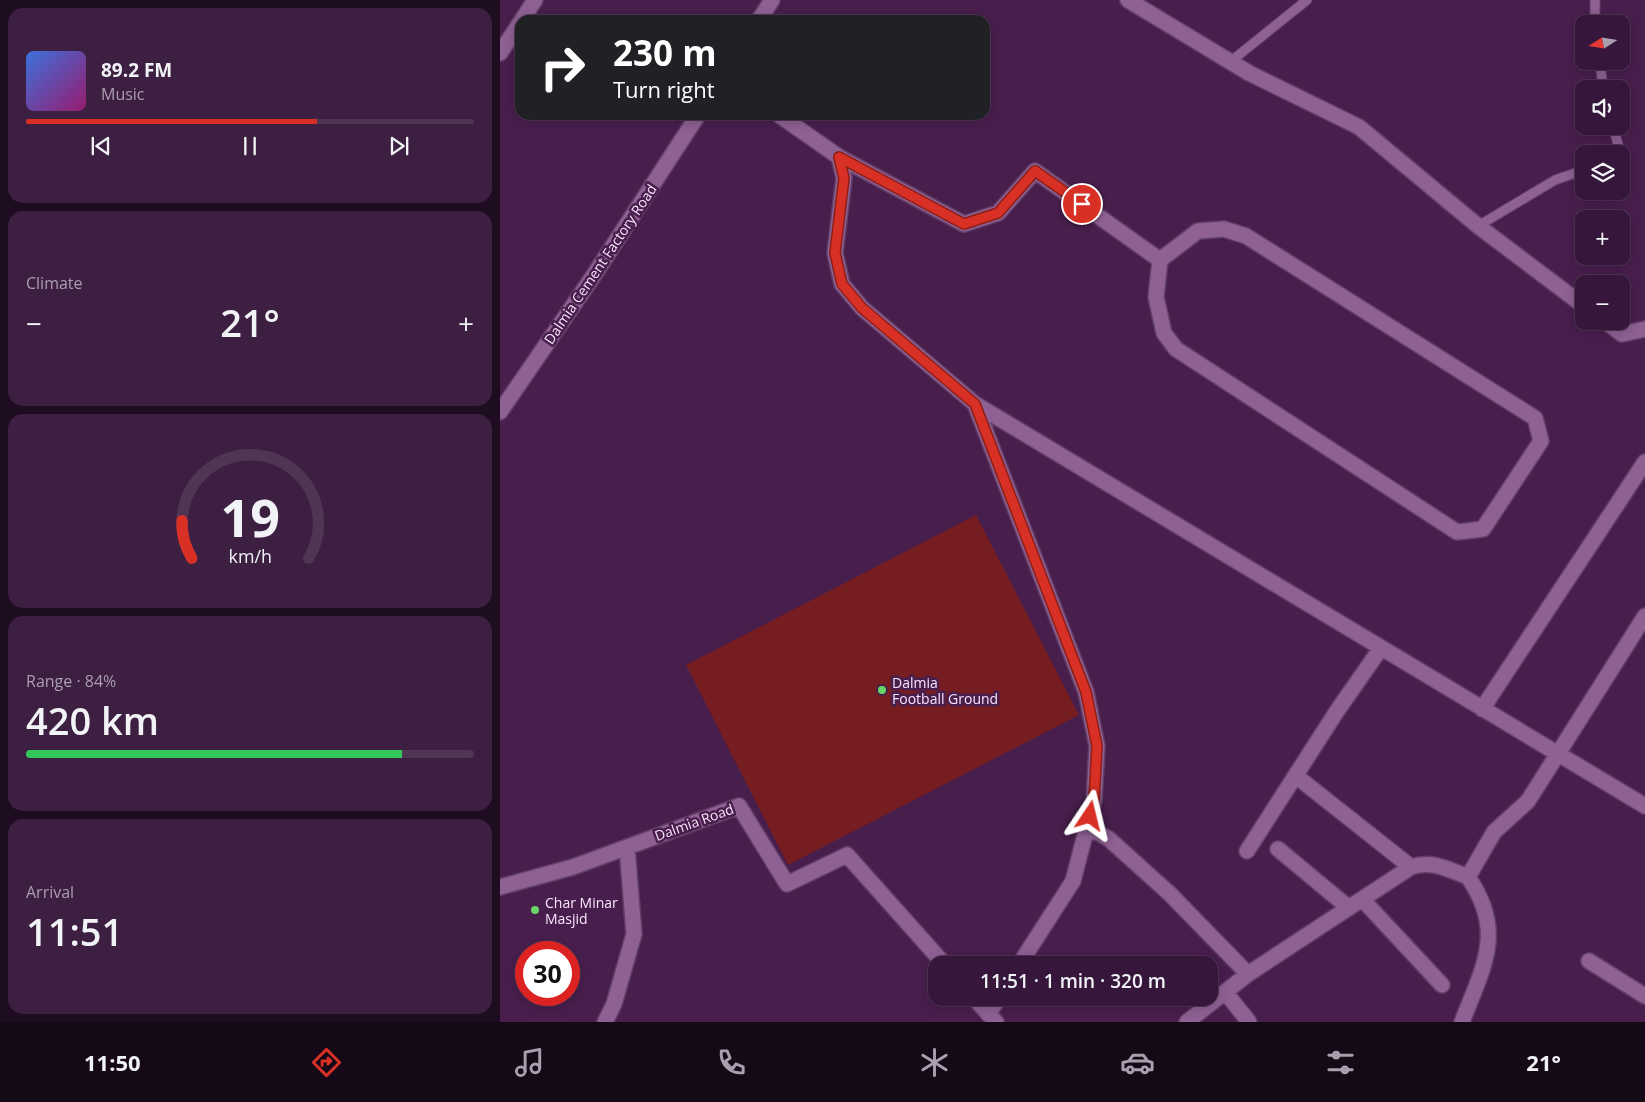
<!DOCTYPE html>
<html lang="en">
<head>
<meta charset="utf-8">
<style>
	:root { --surface:#36163a; --page:#3d1f42; --text:#f1f3f6; --muted:#aa9faf; --line:#503554; --accent:#d93025 }
	body { margin:0; font-family:"Open Sans",sans-serif; background:var(--page); color:var(--text); height:100vh; display:flex; flex-direction:column; font-size:19px; white-space:nowrap }
	* { box-sizing:border-box; margin:0 }
	p { font-size:16px; color:var(--muted) }
	.icon { flex:none; width:28px; height:28px; fill:none; stroke:currentColor; stroke-width:2; stroke-linecap:round; stroke-linejoin:round }
	.map { position:relative; flex:1; overflow:hidden }
	.sheet { display:flex; flex-direction:column; gap:8px; padding:8px; background:#1e0c20; width:500px }
	.sheet>* { flex:none }
	.guide { position:absolute; left:15px; top:15px; width:475px; height:105px; border-radius:15px; box-shadow:0 2px 12px #0003,0 0 0 1px var(--line); background:#202124; color:#fff; overflow:hidden }
	.needle { width:32px; rotate:258deg }
	.buttons { position:absolute; left:1075px; top:15px; display:grid; gap:10px }
	.buttons a { display:grid; place-items:center; width:55px; height:55px; border-radius:10px; background:var(--surface); box-shadow:0 2px 12px #0003,0 0 0 1px var(--line); font-size:25px }
	.speed { position:absolute; left:15px; top:941px; display:flex; gap:10px; font-size:25px; font-weight:700; text-align:center }
	.speed>* { display:grid; place-content:center; width:65px; height:65px; border-radius:50%; background:var(--surface); box-shadow:0 2px 12px #0003,0 0 0 1px var(--line); line-height:1 }
	.speed .limit { border:8px solid #d22; background:#fff; color:#111 }
	.pin { position:absolute; display:grid; place-items:center; width:42px; height:42px; color:#fff; margin:-21px; border:2px solid #fff; border-radius:50%; box-shadow:0 1px 5px #0007 }
	.me { position:absolute; width:55px; margin:-28px; rotate:10deg; stroke-linejoin:round; filter:drop-shadow(0 0 4px #0008) }
	.turn { display:flex; align-items:center; gap:18px; height:105px; padding:0 15px; font-size:22px }
	.turn .icon { width:65px; height:65px; stroke-width:2.5 }
	.turn b { display:block; font-size:35px; line-height:42px }
	.big { font-size:38px; font-weight:600; line-height:1.1 }
	.sheet .widget { flex:1; display:flex; flex-direction:column; justify-content:center; gap:8px; min-width:0; padding:0 18px; border-radius:15px; background:var(--page) }
	.sheet .dial { align-items:center; gap:0 }
	.dial svg { height:130px; overflow:visible; fill:none; stroke:var(--line); stroke-width:7; stroke-linecap:round; text-anchor:middle }
	.dial text { fill:var(--text); stroke:none }
	.song { display:flex; align-items:center; gap:15px }
	.cover { width:60px; height:60px; border-radius:8px; background:linear-gradient(135deg,hsl(220 70% 55%),hsl(320 70% 35%)) }
	.played { height:5px; border-radius:2px; background:linear-gradient(90deg,var(--accent) 65%,var(--line) 65%) }
	.keys { display:flex; justify-content:space-around; direction:ltr }
	.heat { display:flex; justify-content:space-between; align-items:center; font-size:28px; direction:ltr }
	.charge { height:8px; border-radius:4px; background:linear-gradient(90deg,#34c759 84%,var(--line) 0) }
	.trip { position:absolute; left:428px; top:956px; width:290px; height:50px; border-radius:15px; background:var(--surface); box-shadow:0 2px 12px #0003,0 0 0 1px var(--line); font-weight:600; line-height:50px; text-align:center }
	.dock { display:flex; height:80px; justify-content:space-around; align-items:center; background:#160917; color:var(--muted) }
	.dock .icon { width:35px; height:35px }
	.dock .current { color:var(--accent) }
	.dock b { font-size:22px; color:var(--text) }
	main { display:flex; flex:1; min-height:0 }
	.map>svg:first-child { display:block }
	.green { fill:#761d21 }
	.lines { fill:none; stroke-linecap:round; stroke-linejoin:round }
	.service-casing { stroke:#623e67; stroke-width:11 }
	.minor-casing { stroke:#623e67; stroke-width:18 }
	.service { stroke:#8e6093; stroke-width:9 }
	.minor { stroke:#8e6093; stroke-width:15 }
	.route-casing { stroke:#8d1f18; stroke-width:12 }
	.route { stroke:#d93025; stroke-width:9 }
	.poi-dot { fill:#68d465; stroke:#481e4d; stroke-width:2 }
	.labels { text-anchor:middle; dominant-baseline:central; stroke-width:5; stroke-linejoin:round; paint-order:stroke }
	.street-label { font-size:14px; fill:#fae5fc; stroke:#481e4d }
	.poi-label { font-size:14px; fill:#fae5fc; stroke:#481e4d; text-anchor:start }
</style>
</head>
<body>
<main>
<section class="sheet">
<div class="widget">
<div class="song"><i class="cover"></i><div><b>89.2 FM</b><p>Music</p></div></div>
<div class="played"></div>
<div class="keys"><svg class="icon" aria-label="previous" viewBox="0 0 24 24"><path d="M18 5L8 12l10 7zM5 5v14"/></svg><svg class="icon" aria-label="pause" viewBox="0 0 24 24"><path d="M8 5v14M16 5v14"/></svg><svg class="icon" aria-label="next" viewBox="0 0 24 24"><path d="M6 5l10 7-10 7zM19 5v14"/></svg></div>
</div>
<div class="widget"><p>Climate</p>
<div class="heat"><a>−</a><b class="big">21°</b><a>+</a></div>
</div>
<div class="widget dial"><svg viewBox="0 0 100 80">
<path d="M14 69A42 42 0 1 1 86 69"/>
<path d="M14 69A42 42 0 0 1 8 46" stroke="#d93025"/>
<text x="50" y="56" font-size="32" font-weight="700">19</text>
<text x="50" y="72" font-size="11">km/h</text>
</svg></div>
<div class="widget"><p>Range · 84%</p><b class="big">420 km</b><div class="charge"></div></div>
<div class="widget"><p>Arrival</p><b class="big">11:51</b></div>
</section>
<div class="map">
<svg width="1145" height="1022" viewBox="0 0 1145 1022">
	<rect width="100%" height="100%" fill="#481e4d"/>
	<!-- green -->
	<path class="green" d="M476,515L579,715L288,865L186,665Z"/>
	<g class="lines">
		<!-- service casing -->
		<g class="service-casing">
			<path id="service" d="M1095,0V24
				M1100,61L1103,89
				M730,62L807,0
				M1112,154L1119,148L1113,126
				M978,226L1055,180L1084,170"/>
		</g>
		<!-- minor casing -->
		<g class="minor-casing">
			<path id="minor" d="M628,0L749,73L859,127L978,226L1084,306
				M22,20L35,0
				M259,20L272,0
				M0,53L20,23
				M279,115L339,157L464,224L498,213L535,171L660,260
				M339,157L344,178L335,253L342,284L362,308L475,404L1145,806
				M724,229L746,236L1035,418L1041,441L983,529L957,532L676,349L664,333L656,297L660,260L698,231Z
				M1105,321L1122,334L1145,329
				M475,404L586,692L597,746L594,800L573,881L519,965
				M0,412L94,275L198,115
				M982,709L1145,462
				M796,776L911,867
				M586,831L597,832L609,839L670,894L748,974
				M778,849L849,908
				M747,851L837,711L881,648
				M968,877L994,832L1028,801L1145,616
				M0,887L73,867L239,806L287,884L347,855L445,965
				M862,899L942,985
				M1089,961L1145,996
				M726,993L749,1022
				M474,998L496,1022
				M488,1014L499,998
				M105,1022L114,1004L134,934L127,847
				M687,1022L748,974L911,867C932,860 948,869 968,877C1006,932 983,967 962,1022"/>
		</g>
		<!-- service -->
		<use href="#service" class="service"/>
		<!-- minor -->
		<use href="#minor" class="minor"/>
	</g>
	<g class="lines">
		<!-- route casing -->
		<g class="route-casing">
			<path id="route" d="M582,204L535,171L498,213L464,224L339,157L344,178L335,253L342,284L362,308L475,404L586,692L597,746L594,800L590,816"/>
		</g>
		<!-- route -->
		<use href="#route" class="route"/>
	</g>
	<!-- markers -->
	<g class="poi-dot">
		<circle cx="382" cy="690" r="5"/>
		<circle cx="35" cy="910" r="5"/>
	</g>
	<g class="labels">
		<!-- street labels -->
		<g class="street-label">
			<text transform="translate(100 264) rotate(-56)">Dalmia Cement Factory Road</text>
			<text transform="translate(194 822) rotate(-20)">Dalmia Road</text>
		</g>
		<!-- poi labels -->
		<g class="poi-label">
			<text x="392" y="682">Dalmia<tspan x="392" dy="16">Football Ground</tspan></text>
			<text x="45" y="902">Char Minar<tspan x="45" dy="16">Masjid</tspan></text>
		</g>
	</g>
</svg>
<div class="buttons">
<a><svg class="needle" viewBox="-14 -14 28 28"><path d="M0-13l5 13h-10z" fill="#e53935"/><path d="M0 13l5-13h-10z" fill="#aa9faf"/></svg></a>
<a><svg class="icon" aria-label="sound" viewBox="0 0 24 24"><path d="M4 9h4l5-4v14l-5-4H4zM17 9q2 3 0 6"/></svg></a>
<a><svg class="icon" aria-label="layers" viewBox="0 0 24 24"><path d="M12 4l9 5-9 5-9-5zM3 14l9 5 9-5"/></svg></a>
<a>+</a>
<a>−</a>
</div>
<div class="speed"><div class="limit">30</div></div>
<div class="pin" style="left:582px;top:204px;background:#d93025"><svg class="icon" aria-label="arrive" viewBox="0 0 24 24"><path d="M6 21V4h12l-3 4 3 4H6"/></svg></div>
<svg class="me" style="left:590px;top:816px" viewBox="-20 -20 40 40"><path d="M0-17L14 15 0 8-14 15z" fill="#d93025" stroke="#fff" stroke-width="4"/></svg>
<div class="trip">11:51 · 1 min · 320 m</div>
<div class="guide">
<div class="turn"><svg class="icon" aria-label="right" viewBox="0 0 24 24"><path d="M7 20v-9h11M14 6l5 5-5 5"/></svg><div><b>230 m</b>Turn right</div></div>
</div>
</div>
</main>
<nav class="dock">
<b>11:50</b>
<svg class="icon current" aria-label="directions" viewBox="0 0 24 24"><path d="M12 3l9 9-9 9-9-9zM9 14v-3h6M13 9l2 2-2 2"/></svg>
<svg class="icon" aria-label="music" viewBox="0 0 24 24"><path d="M9 18V5l10-2v13"/><circle cx="6" cy="18" r="3"/><circle cx="16" cy="16" r="3"/></svg>
<svg class="icon" aria-label="phone" viewBox="0 0 24 24"><path d="M5 4h4l2 5-3 2q2 4 5 5l2-3 5 2v4C11 20 4 13 5 4z"/></svg>
<svg class="icon" aria-label="climate" viewBox="0 0 24 24"><path d="M12 3v18M4 7l16 10M4 17L20 7"/></svg>
<svg class="icon" aria-label="car" viewBox="0 0 24 24"><path d="M5 17H2v-5l4-1 3-4h7l3 4 3 1v5h-3M9 17h6M6 11h13"/><circle cx="7" cy="17" r="2"/><circle cx="17" cy="17" r="2"/></svg>
<svg class="icon" aria-label="filters" viewBox="0 0 24 24"><path d="M4 7h16M4 17h16"/><circle cx="9" cy="7" r="2"/><circle cx="15" cy="17" r="2"/></svg>
<b>21°</b>
</nav>
</body>
</html>
